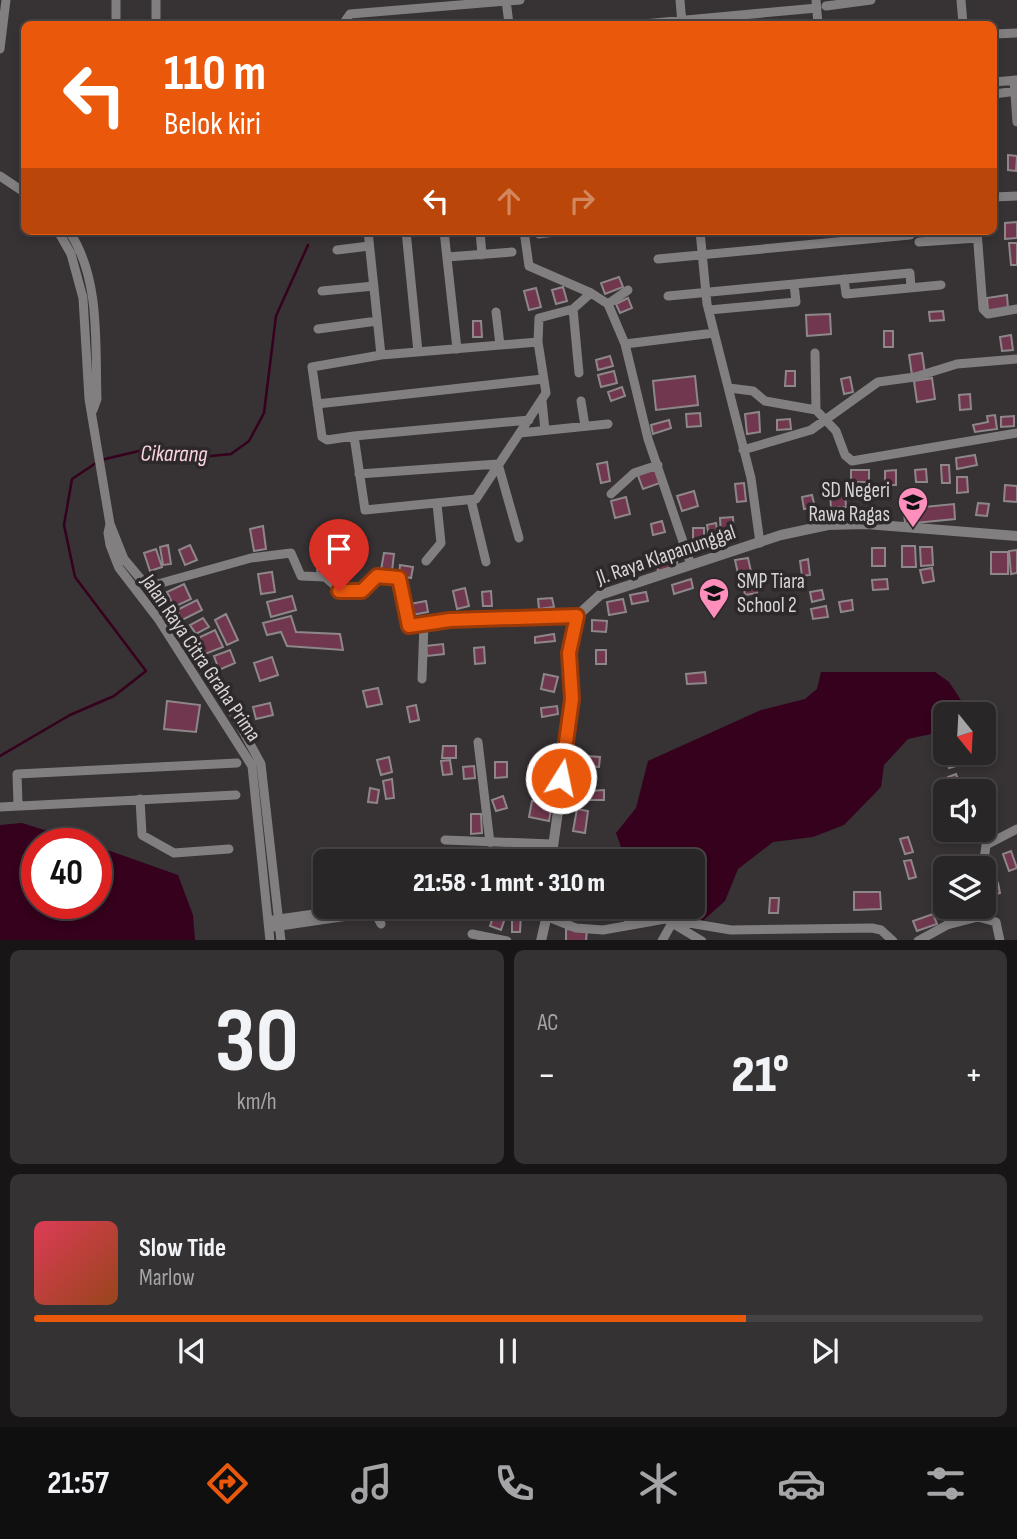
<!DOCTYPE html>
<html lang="id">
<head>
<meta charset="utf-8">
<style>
	:root { --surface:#292627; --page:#353233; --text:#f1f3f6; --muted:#a5a5a7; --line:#454344; --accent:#ea580c }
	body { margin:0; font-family:"Sofia Sans Condensed",sans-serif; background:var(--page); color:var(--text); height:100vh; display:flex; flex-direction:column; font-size:26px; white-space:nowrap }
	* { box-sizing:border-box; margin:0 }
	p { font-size:23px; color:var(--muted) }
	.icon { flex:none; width:38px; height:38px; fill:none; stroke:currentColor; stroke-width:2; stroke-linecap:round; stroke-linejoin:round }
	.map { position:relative; height:940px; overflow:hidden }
	.details { display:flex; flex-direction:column; gap:10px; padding:10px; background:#171515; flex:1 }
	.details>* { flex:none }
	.guide { position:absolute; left:21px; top:21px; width:976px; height:214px; border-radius:10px; box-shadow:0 4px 10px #0003,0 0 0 2px var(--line); background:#ea580c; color:#fff; overflow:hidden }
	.needle { width:46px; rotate:162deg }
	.fabs { position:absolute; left:933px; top:702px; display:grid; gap:14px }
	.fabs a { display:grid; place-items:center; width:63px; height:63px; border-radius:10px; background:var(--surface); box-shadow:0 4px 10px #0003,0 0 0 2px var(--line); font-size:35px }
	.speed { position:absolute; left:21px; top:828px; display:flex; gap:14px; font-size:35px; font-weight:700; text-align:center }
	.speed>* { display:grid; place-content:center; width:91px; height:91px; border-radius:50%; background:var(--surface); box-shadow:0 4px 10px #0003,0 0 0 2px var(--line); line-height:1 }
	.speed .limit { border:10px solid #d22; background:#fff; color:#111 }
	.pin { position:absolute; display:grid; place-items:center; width:60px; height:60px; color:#fff; margin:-72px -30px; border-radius:50% 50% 50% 0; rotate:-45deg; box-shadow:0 0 7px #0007 }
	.pin .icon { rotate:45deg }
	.me { position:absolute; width:77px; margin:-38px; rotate:10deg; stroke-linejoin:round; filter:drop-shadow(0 0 5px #0008) }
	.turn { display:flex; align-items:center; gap:24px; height:147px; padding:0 28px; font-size:32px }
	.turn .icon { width:91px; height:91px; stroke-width:2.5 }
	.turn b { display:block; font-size:49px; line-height:60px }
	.lanes { display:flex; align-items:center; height:66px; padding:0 28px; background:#0003; justify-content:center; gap:35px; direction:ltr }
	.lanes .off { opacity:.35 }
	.big { font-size:52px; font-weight:800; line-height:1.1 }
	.details .widget { flex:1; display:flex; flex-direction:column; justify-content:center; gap:10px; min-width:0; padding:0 24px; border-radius:10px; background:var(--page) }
	.details .dial { align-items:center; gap:0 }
	.dial b { font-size:91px; line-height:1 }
	.song { display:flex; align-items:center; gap:21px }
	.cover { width:84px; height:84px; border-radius:10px; background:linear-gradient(135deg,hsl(350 70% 55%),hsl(20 70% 35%)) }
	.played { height:7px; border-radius:4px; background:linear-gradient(90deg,var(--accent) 75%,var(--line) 75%) }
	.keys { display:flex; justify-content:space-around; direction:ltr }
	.heat { display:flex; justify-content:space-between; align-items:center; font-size:38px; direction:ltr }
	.details .tiles { flex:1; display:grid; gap:10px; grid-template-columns:1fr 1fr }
	.widget:last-child { grid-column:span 2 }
	.trip { position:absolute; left:313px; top:849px; width:392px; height:70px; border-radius:10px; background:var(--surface); box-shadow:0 4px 10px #0003,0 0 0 2px var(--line); font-weight:800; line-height:70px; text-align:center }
	.dock { display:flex; height:112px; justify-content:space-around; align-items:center; background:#100f10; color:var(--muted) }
	.dock .icon { width:49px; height:49px }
	.dock .selected { color:var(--accent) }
	.dock b { font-size:32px; color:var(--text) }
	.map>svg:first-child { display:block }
	.water { fill:#35011c }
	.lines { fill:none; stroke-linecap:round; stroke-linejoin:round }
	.stream { stroke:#35011c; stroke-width:2.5 }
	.building { fill:#70374f; stroke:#8d8789; stroke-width:2 }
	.minor { stroke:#827f80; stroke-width:9 }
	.tertiary { stroke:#827f80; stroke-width:10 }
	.route-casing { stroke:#983908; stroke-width:18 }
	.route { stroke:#ea580c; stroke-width:12 }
	.labels { text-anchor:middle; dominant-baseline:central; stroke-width:7; stroke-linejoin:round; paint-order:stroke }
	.poi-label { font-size:21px; fill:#d7d4d5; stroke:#2d282a; text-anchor:end }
	.street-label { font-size:21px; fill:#d7d4d5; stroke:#2d282a }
	.water-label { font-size:23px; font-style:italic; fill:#fad4e1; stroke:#2d282a }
</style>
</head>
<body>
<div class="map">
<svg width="1017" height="941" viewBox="0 0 1017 941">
	<rect width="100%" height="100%" fill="#373234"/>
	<!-- water -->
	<path class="water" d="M821,672H935L949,682L970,714H945V731L908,739L884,765L881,787L844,825L813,837L773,842L738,869L725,901L699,924L680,914H657L654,907L693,906V861H626L616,833L636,808L648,761L761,710L805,699L817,689Z
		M22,823L86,843L37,844V903H96V846L178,875L193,915L195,940H0V825Z"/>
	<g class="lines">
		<!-- stream -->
		<path class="stream" d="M101,460L143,450L190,458L231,454L249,441L264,413L276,316L308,245
			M0,756L70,715L114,696L146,671L75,577L64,525L72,479L96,463"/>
	</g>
	<!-- building -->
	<path class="building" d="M1008,155L1017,156L1016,171L1008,170Z
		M1017,222V238L1005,239V223Z
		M1009,243H1017V265H1011Z
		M619,277L623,287L605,294L601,283Z
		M563,287L567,301L556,304L552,290Z
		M536,288L541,307L529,310L524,291Z
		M1007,295L1008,308L988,311L987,298Z
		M628,298L632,308L620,313L616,304Z
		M943,311L944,320L930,321L929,312Z
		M830,314L831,334L807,336L806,315Z
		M473,321H481L482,337H473Z
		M884,331H893V347H884Z
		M1011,335L1013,350L1002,351L1000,337Z
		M922,353L925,373L912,375L909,355Z
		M610,356L613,366L598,370L596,360Z
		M614,371L617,383L601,387L598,375Z
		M786,371H795V386H785Z
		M695,376L698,405L656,410L653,381Z
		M850,377L853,392L844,394L841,379Z
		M932,378L935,399L917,402L914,381Z
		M622,387L625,396L611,401L608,392Z
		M970,394L971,409L960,410L959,395Z
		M759,412L760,432L747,434L745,414Z
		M700,413L701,426L687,427L686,414Z
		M995,415L997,429L975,432L973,425L988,422L987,416Z
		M1014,416V426L1001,427V417Z
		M790,419L791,429L777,430V420Z
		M669,420L671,428L653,434L651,425Z
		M975,455L977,465L957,469L956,458Z
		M607,462L610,481L601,483L597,464Z
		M941,465H949L950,483H942Z
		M654,467L660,483L643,489L637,473Z
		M926,469L927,482H916L915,470Z
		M851,470H869V482H851Z
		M896,470V485H885V471Z
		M957,477H967L968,492L957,493Z
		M744,483L746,501L737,502L735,484Z
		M1005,485L1017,486V502L1004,501Z
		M694,491L698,506L682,511L677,496Z
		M845,491L846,507L831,508L830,492Z
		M812,495L815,507L804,509L802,497Z
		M626,497L630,514L615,518L611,501Z
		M978,503L989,504L987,516L976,515Z
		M954,504L955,519L905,524L904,509Z
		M733,517L734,534L721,535L720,518Z
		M662,521L665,532L653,535L651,524Z
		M716,523L718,537L709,538L707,525Z
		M263,526L266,549L254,551L250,529Z
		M693,528H704V546H693Z
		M168,545L171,564L163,565L160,547Z
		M190,545L197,560L185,565L179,550Z
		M902,546H915L916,567H902Z
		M920,547H932L933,565L921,566Z
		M872,548H885V566H872Z
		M156,549L162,567L150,571L144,553Z
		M1017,550V573L1011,574L1009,551Z
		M991,552H1008V574H991Z
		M384,553L394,554L392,571L381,570Z
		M327,557L329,574L318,576L316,559Z
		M748,558L752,576L739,578L735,560Z
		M676,559L678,566L658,571L656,564Z
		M808,559L810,575L802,576L800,561Z
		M400,565L413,567L411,578L399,576Z
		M932,568L934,581L923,583L920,570Z
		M272,572L275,592L261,594L258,574Z
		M691,579L693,588L674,594L672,585Z
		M887,579L888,589L873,590L872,580Z
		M755,581L757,593L745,595L743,583Z
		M184,584L191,599L174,607L167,592Z
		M465,588L469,606L457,609L453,591Z
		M822,590L824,599L812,602L810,592Z
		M491,591L492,606H483L482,592Z
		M646,592L648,601L632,604L630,595Z
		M292,596L296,610L271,617L267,602Z
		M552,598L554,607L539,609L538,599Z
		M623,599L626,612L609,615L607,602Z
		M197,600L202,610L182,620L177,610Z
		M852,600L853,610L841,612L839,602Z
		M426,601L428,612L412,615L410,604Z
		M826,606L828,617L813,619L811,609Z
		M226,614L238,640L227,645L215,620Z
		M291,616L296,632L340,634L343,650L287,646L281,632L267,635L263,623Z
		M203,618L209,627L196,634L190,625Z
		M592,620L607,621L606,632L592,631Z
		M215,630L223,647L205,654L198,638Z
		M554,634L555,641L535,643V637Z
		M443,644L444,654L427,656L426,646Z
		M484,647L485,663L475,664L474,648Z
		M230,650L235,663L219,670L214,656Z
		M596,650H606V664H596Z
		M272,657L278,675L260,681L254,663Z
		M705,672L706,683L687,684L686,674Z
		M544,674L558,677L554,692L541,689Z
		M378,688L382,704L367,707L363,691Z
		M167,701L200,705L196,732L164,729Z
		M270,703L273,715L256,719L253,707Z
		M416,705L419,720L410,722L407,707Z
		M557,706L558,714L542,717L541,708Z
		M443,746H456V758H442Z
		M961,754L963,764L949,768L946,758Z
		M587,756L600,757L599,767L586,766Z
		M389,757L392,772L381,775L377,760Z
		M450,760L452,774L443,775L441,761Z
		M495,762H507V777L495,778Z
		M474,766L475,778L464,779L463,767Z
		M956,774L962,790L959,791H954L948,777Z
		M392,779L394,798L386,799L383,781Z
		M539,782L554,785L553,793L538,791Z
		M370,788L379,790L377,803L368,802Z
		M604,790V800H590V791Z
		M503,796L507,808L496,811L492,800Z
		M532,801L552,804L549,821L529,817Z
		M577,809L588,811L585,833L573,831Z
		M471,814H481L482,833L471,834Z
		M908,837L913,852L905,854L900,839Z
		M1011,851L1017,868L1009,871L1003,854Z
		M911,860L916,877L909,879L904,861Z
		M998,883L1000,893L988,896L986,886Z
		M854,892H880L881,909L854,910Z
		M770,898H779L778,913H769Z
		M529,906H542L541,917L529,916Z
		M496,909L507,912L501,930L490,926Z
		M638,909V921L625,922V910Z
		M512,914H521L520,932H512Z
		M933,914L937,924L917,931L913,921Z
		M566,929L587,930L586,941H566Z"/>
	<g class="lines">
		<!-- minor -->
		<path class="minor" d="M116,0V24
			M156,0V24
			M506,0L509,24
			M680,0L682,24
			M816,0L818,24
			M961,0L963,24
			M826,6L871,0
			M343,24L350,14L520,0
			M643,24L817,8
			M994,34L1017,33
			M0,49L6,0
			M1014,80L1017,122
			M994,82L1017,80
			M994,94L1017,91
			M0,176L24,192
			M994,197L1017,196
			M58,231L71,254L83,298L89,399L110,524L124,559L169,613L207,665L261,764L281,941
			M69,231C101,279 95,344 97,399L93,410
			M368,231L381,355
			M406,231L418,352
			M444,231L457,349
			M480,231L482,255
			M524,231L529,266L591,293L608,304L625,344L648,439L691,565
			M700,231L707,304L751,478L760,543
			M977,231L983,309L988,314L1017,309
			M539,234L563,231
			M919,242L977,238
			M337,250L369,246
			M447,257L512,252
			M658,259L910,235V231
			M844,279L846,294L941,285
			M322,291L374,286
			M668,296L910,273L911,288
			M608,304L628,290
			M573,309L579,373
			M709,310L796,302L794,284
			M496,312L500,345
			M318,329L377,321
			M538,342L381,355L312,367L322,437L327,440L354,436L365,510L476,499L546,393L538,342L539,318L573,309L591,293
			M625,344L714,333
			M815,353L816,410
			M729,388L753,391L765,401L816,410L836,431L845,455L852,461L1017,433
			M542,401L545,430
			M581,401L585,426
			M317,404L543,379
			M520,433L608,424
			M354,436L529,420
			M743,450L811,430L878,382L915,377L957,364L1017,359
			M359,474L498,464L519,538
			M611,494L634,473L658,465
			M471,500L486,562
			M110,524L108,533L110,545L119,568L159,620L252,766L270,941
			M426,561L441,543L437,504
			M147,587L251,558L291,553L301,576L325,577L342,592L366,589L377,576L399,578L409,626L450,620L577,616
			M422,679L424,623
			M478,742L490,843
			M140,799L142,835L174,853L229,849
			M18,804L17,774L237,763
			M0,807L236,795
			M445,840L552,844
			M983,868L986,845L1017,829
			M372,907L381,924
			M548,917L576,928L603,930L665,919L731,930L872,928L881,930L893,941
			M978,917L996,922L1000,941
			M272,920L370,906
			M273,927L375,912
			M472,934L507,941
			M662,941L672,923L702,941
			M918,941L947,925L978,917L974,906"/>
		<!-- tertiary -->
		<path class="tertiary" d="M551,861L568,740L571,633L577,616L600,595L781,535L828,525L866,524L1017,536
			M541,941L549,906"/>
	</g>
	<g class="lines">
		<!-- route casing -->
		<g class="route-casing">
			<path id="route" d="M339,591H362L377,576L399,578L409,626L450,620L577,616L569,653L572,699L561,778"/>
		</g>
		<!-- route -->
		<use href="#route" class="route"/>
	</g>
	<!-- icons -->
	<defs>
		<g id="school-pin" transform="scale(1.575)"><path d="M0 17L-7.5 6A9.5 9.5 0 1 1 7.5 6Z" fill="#fe8ebc" stroke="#2d282a"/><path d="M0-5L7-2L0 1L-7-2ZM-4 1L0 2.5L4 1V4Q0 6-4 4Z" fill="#111"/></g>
	</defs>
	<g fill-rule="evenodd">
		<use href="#school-pin" x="913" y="502"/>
		<use href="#school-pin" x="714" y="593"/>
	</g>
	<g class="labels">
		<!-- poi labels -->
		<g class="poi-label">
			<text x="890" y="490">SD Negeri<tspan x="890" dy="24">Rawa Ragas</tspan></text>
			<text x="737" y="581" text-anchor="start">SMP Tiara<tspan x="737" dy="24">School 2</tspan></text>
		</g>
		<!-- street labels -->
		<g class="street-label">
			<text transform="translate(666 555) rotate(-19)">Jl. Raya Klapanunggal</text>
			<text transform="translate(201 658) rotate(56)">Jalan Raya Citra Graha Prima</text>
		</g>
		<!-- water labels -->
		<g class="water-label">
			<text transform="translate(174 454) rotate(1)">Cikarang</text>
		</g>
	</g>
</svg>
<div class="fabs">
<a><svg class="needle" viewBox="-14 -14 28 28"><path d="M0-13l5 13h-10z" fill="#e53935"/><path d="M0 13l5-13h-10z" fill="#a5a5a7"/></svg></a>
<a><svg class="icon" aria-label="sound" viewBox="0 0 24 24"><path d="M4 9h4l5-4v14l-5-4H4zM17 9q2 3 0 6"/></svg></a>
<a><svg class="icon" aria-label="layers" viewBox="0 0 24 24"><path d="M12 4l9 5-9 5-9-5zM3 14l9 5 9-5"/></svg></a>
</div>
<div class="speed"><div class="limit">40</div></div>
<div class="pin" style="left:339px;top:591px;background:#d93025"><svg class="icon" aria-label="arrive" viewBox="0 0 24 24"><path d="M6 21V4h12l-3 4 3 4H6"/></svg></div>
<svg class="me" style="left:561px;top:778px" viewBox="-20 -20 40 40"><circle r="17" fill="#ea580c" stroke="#fff" stroke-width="3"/><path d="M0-11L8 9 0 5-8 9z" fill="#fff"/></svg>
<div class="trip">21:58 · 1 mnt · 310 m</div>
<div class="guide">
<div class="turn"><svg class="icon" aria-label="left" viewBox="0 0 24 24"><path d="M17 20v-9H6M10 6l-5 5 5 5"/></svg><div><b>110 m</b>Belok kiri</div></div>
<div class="lanes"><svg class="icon" aria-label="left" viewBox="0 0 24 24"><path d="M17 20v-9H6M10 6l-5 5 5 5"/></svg><svg class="icon off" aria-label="ahead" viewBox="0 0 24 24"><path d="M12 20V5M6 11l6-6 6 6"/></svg><svg class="icon off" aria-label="right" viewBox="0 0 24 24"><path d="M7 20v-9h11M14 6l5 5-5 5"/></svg></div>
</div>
</div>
<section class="details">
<div class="tiles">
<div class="widget dial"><b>30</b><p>km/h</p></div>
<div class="widget"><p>AC</p>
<div class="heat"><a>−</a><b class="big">21°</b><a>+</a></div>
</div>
<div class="widget">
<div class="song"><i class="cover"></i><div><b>Slow Tide</b><p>Marlow</p></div></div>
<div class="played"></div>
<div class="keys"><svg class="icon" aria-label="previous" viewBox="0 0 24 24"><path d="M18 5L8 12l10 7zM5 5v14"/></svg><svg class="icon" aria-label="pause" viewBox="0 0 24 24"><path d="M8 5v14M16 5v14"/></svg><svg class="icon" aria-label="next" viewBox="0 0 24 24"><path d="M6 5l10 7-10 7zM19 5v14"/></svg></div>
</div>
</div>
</section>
<nav class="dock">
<b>21:57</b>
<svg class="icon selected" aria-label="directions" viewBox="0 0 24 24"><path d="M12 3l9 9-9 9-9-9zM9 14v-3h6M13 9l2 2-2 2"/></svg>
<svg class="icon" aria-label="music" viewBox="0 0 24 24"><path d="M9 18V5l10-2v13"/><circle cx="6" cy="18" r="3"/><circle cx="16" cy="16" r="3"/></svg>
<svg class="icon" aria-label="phone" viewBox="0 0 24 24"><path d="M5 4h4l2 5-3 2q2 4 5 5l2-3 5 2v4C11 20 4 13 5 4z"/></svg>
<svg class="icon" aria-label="climate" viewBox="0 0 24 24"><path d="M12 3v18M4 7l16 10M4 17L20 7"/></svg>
<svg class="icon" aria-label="car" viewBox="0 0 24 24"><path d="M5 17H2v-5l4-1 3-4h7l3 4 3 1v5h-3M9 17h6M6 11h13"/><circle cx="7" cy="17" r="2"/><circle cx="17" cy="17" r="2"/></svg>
<svg class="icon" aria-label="filters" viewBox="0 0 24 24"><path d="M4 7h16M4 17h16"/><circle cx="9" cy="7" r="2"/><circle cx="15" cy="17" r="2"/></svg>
</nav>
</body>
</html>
